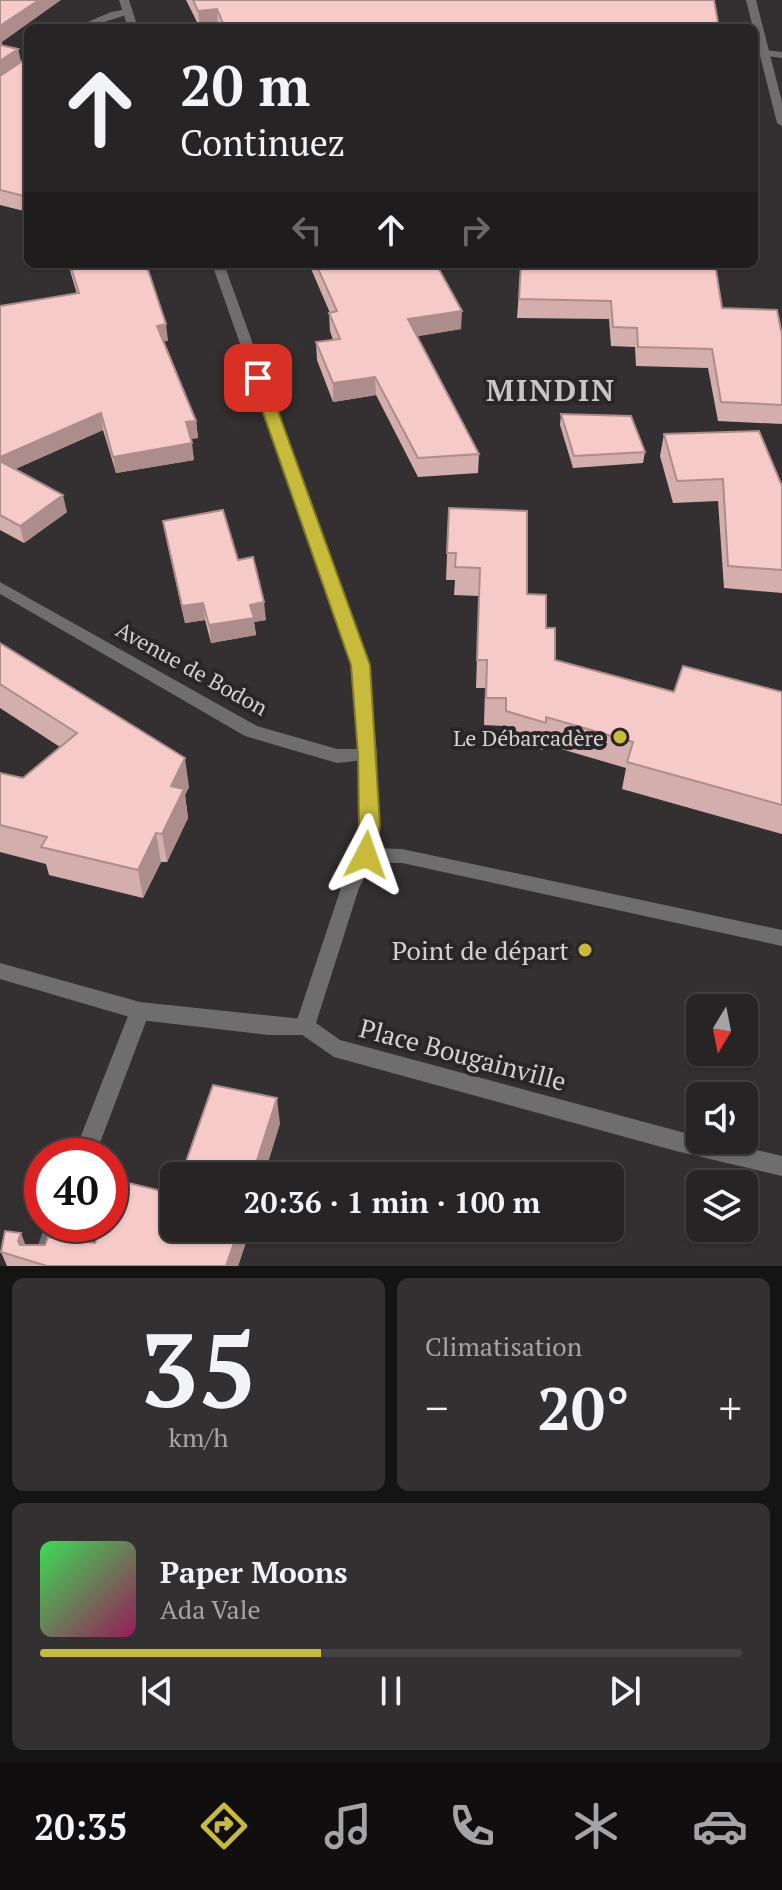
<!DOCTYPE html>
<html lang="fr">
<head>
<meta charset="utf-8">
<style>
	:root { --surface:#272425; --page:#333032; --text:#f1f3f6; --muted:#a4a4a7; --line:#434142; --accent:#c8bb3b }
	body { margin:0; font-family:"PT Serif",serif; background:var(--page); color:var(--text); height:100vh; display:flex; flex-direction:column; font-size:30px; white-space:nowrap }
	* { box-sizing:border-box; margin:0 }
	p { font-size:26px; color:var(--muted) }
	.icon { flex:none; width:44px; height:44px; fill:none; stroke:currentColor; stroke-width:2; stroke-linecap:round; stroke-linejoin:round }
	.map { position:relative; height:1266px; overflow:hidden }
	.side { display:flex; flex-direction:column; gap:12px; padding:12px; background:#151414; flex:1 }
	.side>* { flex:none }
	.banner { position:absolute; left:24px; top:24px; width:734px; height:244px; border-radius:12px; box-shadow:0 2px 6px #0004,0 0 0 2px var(--line); background:#272425; color:var(--text); overflow:hidden }
	.needle { width:52px; rotate:190deg }
	.buttons { position:absolute; left:686px; top:994px; display:grid; gap:16px }
	.buttons a { display:grid; place-items:center; width:72px; height:72px; border-radius:12px; background:var(--surface); box-shadow:0 2px 6px #0004,0 0 0 2px var(--line); font-size:40px }
	.speed { position:absolute; left:24px; top:1138px; display:flex; gap:16px; font-size:40px; font-weight:700; text-align:center }
	.speed>* { display:grid; place-content:center; width:104px; height:104px; border-radius:50%; background:var(--surface); box-shadow:0 2px 6px #0004,0 0 0 2px var(--line); line-height:1 }
	.speed .limit { border:12px solid #d22; background:#fff; color:#111 }
	.pin { position:absolute; display:grid; place-items:center; width:68px; height:68px; color:#fff; margin:-34px; border-radius:16px; box-shadow:0 4px 12px #0006 }
	.me { position:absolute; width:88px; margin:-44px; rotate:4deg; stroke-linejoin:round; filter:drop-shadow(0 0 6px #0008) }
	.turn { display:flex; align-items:center; gap:28px; height:168px; padding:0 24px; font-size:36px }
	.turn .icon { width:104px; height:104px; stroke-width:2.5 }
	.turn b { display:block; font-size:56px; line-height:68px }
	.lanes { display:flex; align-items:center; height:76px; padding:0 24px; background:#0003; justify-content:center; gap:40px; direction:ltr }
	.lanes .off { opacity:.35 }
	.big { font-size:60px; font-weight:800; line-height:1.1 }
	.side .card { flex:1; display:flex; flex-direction:column; justify-content:center; gap:12px; min-width:0; padding:0 28px; border-radius:12px; background:var(--page) }
	.side .dial { align-items:center; gap:0 }
	.dial b { font-size:104px; line-height:1 }
	.song { display:flex; align-items:center; gap:24px }
	.cover { width:96px; height:96px; border-radius:12px; background:linear-gradient(135deg,hsl(130 70% 55%),hsl(330 70% 35%)) }
	.played { height:8px; border-radius:4px; background:linear-gradient(90deg,var(--accent) 40%,var(--line) 40%) }
	.keys { display:flex; justify-content:space-around; direction:ltr }
	.heat { display:flex; justify-content:space-between; align-items:center; font-size:44px; direction:ltr }
	.side .tiles { flex:1; display:grid; gap:12px; grid-template-columns:1fr 1fr }
	.card:last-child { grid-column:span 2 }
	.trip { position:absolute; left:160px; top:1162px; width:464px; height:80px; border-radius:12px; background:var(--surface); box-shadow:0 2px 6px #0004,0 0 0 2px var(--line); font-weight:800; line-height:80px; text-align:center }
	.tabs { display:flex; height:128px; justify-content:space-around; align-items:center; background:#100e0f; color:var(--muted) }
	.tabs .icon { width:56px; height:56px }
	.tabs .current { color:var(--accent) }
	.tabs b { font-size:36px; color:var(--text) }
	.map>svg:first-child { display:block }
	.lines { fill:none; stroke-linecap:round; stroke-linejoin:round }
	.service { fill:#6f6e6f; fill-rule:evenodd }
	.minor { fill:#6f6e6f; fill-rule:evenodd }
	.tertiary { fill:#6f6e6f; fill-rule:evenodd }
	.wall { fill:#d3aeac }
	.shaded-wall { fill:#ac8d8c }
	.building { fill:#f5cac8; stroke:#ac8d8c; stroke-width:2 }
	.route { fill:#c8bb3b; stroke:#827a26; stroke-width:2 }
	.poi-dot { fill:#c8bb3b; stroke:#2a2627; stroke-width:3 }
	.labels { text-anchor:middle; dominant-baseline:central; stroke-width:8; stroke-linejoin:round; paint-order:stroke }
	.street-label { font-size:22px; fill:#d2d0d1; stroke:#2a2627 }
	.poi-label { font-size:22px; fill:#d2d0d1; stroke:#2a2627; text-anchor:end }
	.near-poi-label { font-size:26px; fill:#d2d0d1; stroke:#2a2627; text-anchor:end }
	.near-street-label { font-size:26px; fill:#d2d0d1; stroke:#2a2627 }
	.district-label { font-size:30px; font-weight:bold; letter-spacing:2px; fill:#c9c5c6; stroke:#2a2627 }
</style>
</head>
<body>
<div class="map">
<svg width="782" height="1266" viewBox="0 0 782 1266">
	<rect width="100%" height="100%" fill="#343031"/>
	<g class="lines">
		<!-- service -->
		<path class="service" d="M140,1002L147,1005L150,1011L95,1156H73L130,1011L133,1005Z
			M46,1224H68L52,1266H30Z"/>
		<!-- minor -->
		<path class="minor" d="M128,9L133,12L131,14C112,18 94,28 74,28L111,12Z
			M764,50L782,52V58L760,55L759,53Z
			M0,582L257,726L337,749H374L377,754L374,759L337,763L245,736L0,594Z
			M0,963L140,1002L312,1020L315,1026L312,1032L305,1035H269L140,1020L0,979Z"/>
		<!-- tertiary -->
		<path class="tertiary" d="M119,0H129L138,28H128Z
			M746,0H756L782,102V126L777,123Z
			M212,264H224L369,665L377,754L379,825L376,848L402,849L782,930V946L402,863H372L359,888L316,1023L340,1040L700,1137V1140H715L782,1156V1176L676,1151L334,1057L298,1032L295,1026L341,888L357,855L361,825L353,665Z"/>
	</g>
	<!-- wall -->
	<path class="wall" d="M0,0L2,45L18,49L21,62L27,58L28,53V212L0,205Z
		M186,0H714L719,28H219L218,25L200,28Z
		M754,195L758,215L755,233H754Z
		M68,264H146L168,341H164L196,421L198,438L190,439L194,460L116,473L103,430L15,469L67,512L24,543L0,530V306L77,294Z
		M309,264H436L461,329L417,336L479,454L478,473L418,477L376,395L333,402L317,360L316,342L333,340L330,331L329,313H330Z
		M521,264L722,308L782,335V424L718,421L708,368L636,366L635,347L611,346L609,319L517,318Z
		M561,414L645,452L643,463L573,468L560,425Z
		M664,434L782,486V593L724,588L718,501L673,503L660,456Z
		M449,508L527,594L546,628L555,660L674,692H782V834L622,789L626,768L544,744L543,750L503,738L504,726L484,725L485,688H476L479,596L454,595L455,580H446Z
		M163,521L238,560L266,620L254,622L256,635L211,643L205,620L185,623L166,538Z
		M0,643L189,787L185,795L188,818L167,862H161L143,898L49,875L46,864L0,852V773L23,778L60,747L0,708Z
		M174,1228H247L248,1236L238,1266H7L1,1252L25,1245L95,1243Z"/>
	<!-- shaded-wall -->
	<path class="shaded-wall" d="M39,0H61L2,42L3,51L0,53V26Z
		M217,9L218,25L200,28L198,11Z
		M18,49L21,63L0,77V61Z
		M462,311L461,329L408,338V319Z
		M166,324L168,341L159,342L157,326Z
		M375,377L376,395L333,402V383Z
		M101,413L103,430L0,476V457Z
		M196,421L198,438L188,439L186,422Z
		M192,443L194,460L116,473L113,457Z
		M63,495L67,512L24,543L20,526Z
		M264,602L266,620L254,622L256,635L211,643L209,625L250,605Z
		M203,603L205,620L185,623L182,606Z
		M185,758L189,787L185,795L188,818L167,862L162,834L171,786Z
		M156,833L161,862L143,898L138,870Z
		M277,1098L280,1124L264,1176H252Z
		M239,1228H247L248,1236L238,1266H226Z
		M21,1233L30,1257L18,1241Z"/>
	<!-- building -->
	<path class="building" d="M0,0H39L0,26Z
		M193,0H714L719,28H225L217,9L198,11Z
		M0,45L18,49L0,61Z
		M28,53V197L0,190V76L27,58Z
		M754,195L758,215H754Z
		M70,264H146L166,324L157,326L196,421L186,422L192,443L113,457L101,413L0,457V306L79,293Z
		M316,264H436L462,311L408,319L479,454L418,458L375,377L333,383L316,342L340,339L329,313L337,311Z
		M521,264H715L722,308L777,310L782,335V405L721,402L712,349L638,347L637,328L613,327L611,301L519,299Z
		M561,414L631,416L645,452L574,456Z
		M759,431L782,486V570L728,566L723,479L677,481L664,434Z
		M0,461L63,495L20,526L0,515Z
		M449,508L527,511V594L546,595V628H555V660L674,692L683,666L782,692V805L627,762L633,742L546,717V723L506,711V698H486L487,660H477L480,568L455,567L456,553H447Z
		M223,510L238,560L253,557L264,602L250,605L254,618L209,625L203,603L182,606L163,521Z
		M0,643L185,758L171,786L184,789L162,834L156,833L138,870L41,847L47,837L0,825V773L23,778L77,733L0,684Z
		M213,1085L277,1098L252,1176H181Z
		M120,1181L174,1194V1228H239L226,1266H47L1,1252L5,1231L21,1233L18,1241L20,1245H45L48,1237L95,1243L102,1224H110V1205Z"/>
	<!-- route -->
	<path class="route" d="M258,374L266,378L370,665L380,825L374,861L366,863L359,861L356,855L359,825L358,754L351,665L251,378Z"/>
	<!-- markers -->
	<g class="poi-dot">
		<circle cx="620" cy="737" r="8"/>
		<circle cx="585" cy="950" r="8"/>
	</g>
	<g class="labels">
		<!-- street labels -->
		<g class="street-label">
			<text transform="translate(192 668) rotate(29)">Avenue de Bodon</text>
		</g>
		<!-- poi labels -->
		<g class="poi-label">
			<text x="604" y="737">Le Débarcadère</text>
		</g>
		<!-- near-poi labels -->
		<g class="near-poi-label">
			<text x="569" y="950">Point de départ</text>
		</g>
		<!-- near-street labels -->
		<g class="near-street-label">
			<text transform="translate(463 1054) rotate(15)">Place Bougainville</text>
		</g>
		<!-- district labels -->
		<g class="district-label">
			<text x="551" y="390">MINDIN</text>
		</g>
	</g>
</svg>
<div class="buttons">
<a><svg class="needle" viewBox="-14 -14 28 28"><path d="M0-13l5 13h-10z" fill="#e53935"/><path d="M0 13l5-13h-10z" fill="#a4a4a7"/></svg></a>
<a><svg class="icon" aria-label="sound" viewBox="0 0 24 24"><path d="M4 9h4l5-4v14l-5-4H4zM17 9q2 3 0 6"/></svg></a>
<a><svg class="icon" aria-label="layers" viewBox="0 0 24 24"><path d="M12 4l9 5-9 5-9-5zM3 14l9 5 9-5"/></svg></a>
</div>
<div class="speed"><div class="limit">40</div></div>
<div class="pin" style="left:258px;top:378px;background:#d93025"><svg class="icon" aria-label="arrive" viewBox="0 0 24 24"><path d="M6 21V4h12l-3 4 3 4H6"/></svg></div>
<svg class="me" style="left:366px;top:855px" viewBox="-20 -20 40 40"><path d="M0-17L14 15 0 8-14 15z" fill="#c8bb3b" stroke="#fff" stroke-width="4"/></svg>
<div class="trip">20:36 · 1 min · 100 m</div>
<div class="banner">
<div class="turn"><svg class="icon" aria-label="ahead" viewBox="0 0 24 24"><path d="M12 20V5M6 11l6-6 6 6"/></svg><div><b>20 m</b>Continuez</div></div>
<div class="lanes"><svg class="icon off" aria-label="left" viewBox="0 0 24 24"><path d="M17 20v-9H6M10 6l-5 5 5 5"/></svg><svg class="icon" aria-label="ahead" viewBox="0 0 24 24"><path d="M12 20V5M6 11l6-6 6 6"/></svg><svg class="icon off" aria-label="right" viewBox="0 0 24 24"><path d="M7 20v-9h11M14 6l5 5-5 5"/></svg></div>
</div>
</div>
<section class="side">
<div class="tiles">
<div class="card dial"><b>35</b><p>km/h</p></div>
<div class="card"><p>Climatisation</p>
<div class="heat"><a>−</a><b class="big">20°</b><a>+</a></div>
</div>
<div class="card">
<div class="song"><i class="cover"></i><div><b>Paper Moons</b><p>Ada Vale</p></div></div>
<div class="played"></div>
<div class="keys"><svg class="icon" aria-label="previous" viewBox="0 0 24 24"><path d="M18 5L8 12l10 7zM5 5v14"/></svg><svg class="icon" aria-label="pause" viewBox="0 0 24 24"><path d="M8 5v14M16 5v14"/></svg><svg class="icon" aria-label="next" viewBox="0 0 24 24"><path d="M6 5l10 7-10 7zM19 5v14"/></svg></div>
</div>
</div>
</section>
<nav class="tabs">
<b>20:35</b>
<svg class="icon current" aria-label="directions" viewBox="0 0 24 24"><path d="M12 3l9 9-9 9-9-9zM9 14v-3h6M13 9l2 2-2 2"/></svg>
<svg class="icon" aria-label="music" viewBox="0 0 24 24"><path d="M9 18V5l10-2v13"/><circle cx="6" cy="18" r="3"/><circle cx="16" cy="16" r="3"/></svg>
<svg class="icon" aria-label="phone" viewBox="0 0 24 24"><path d="M5 4h4l2 5-3 2q2 4 5 5l2-3 5 2v4C11 20 4 13 5 4z"/></svg>
<svg class="icon" aria-label="climate" viewBox="0 0 24 24"><path d="M12 3v18M4 7l16 10M4 17L20 7"/></svg>
<svg class="icon" aria-label="car" viewBox="0 0 24 24"><path d="M5 17H2v-5l4-1 3-4h7l3 4 3 1v5h-3M9 17h6M6 11h13"/><circle cx="7" cy="17" r="2"/><circle cx="17" cy="17" r="2"/></svg>
</nav>
</body>
</html>
